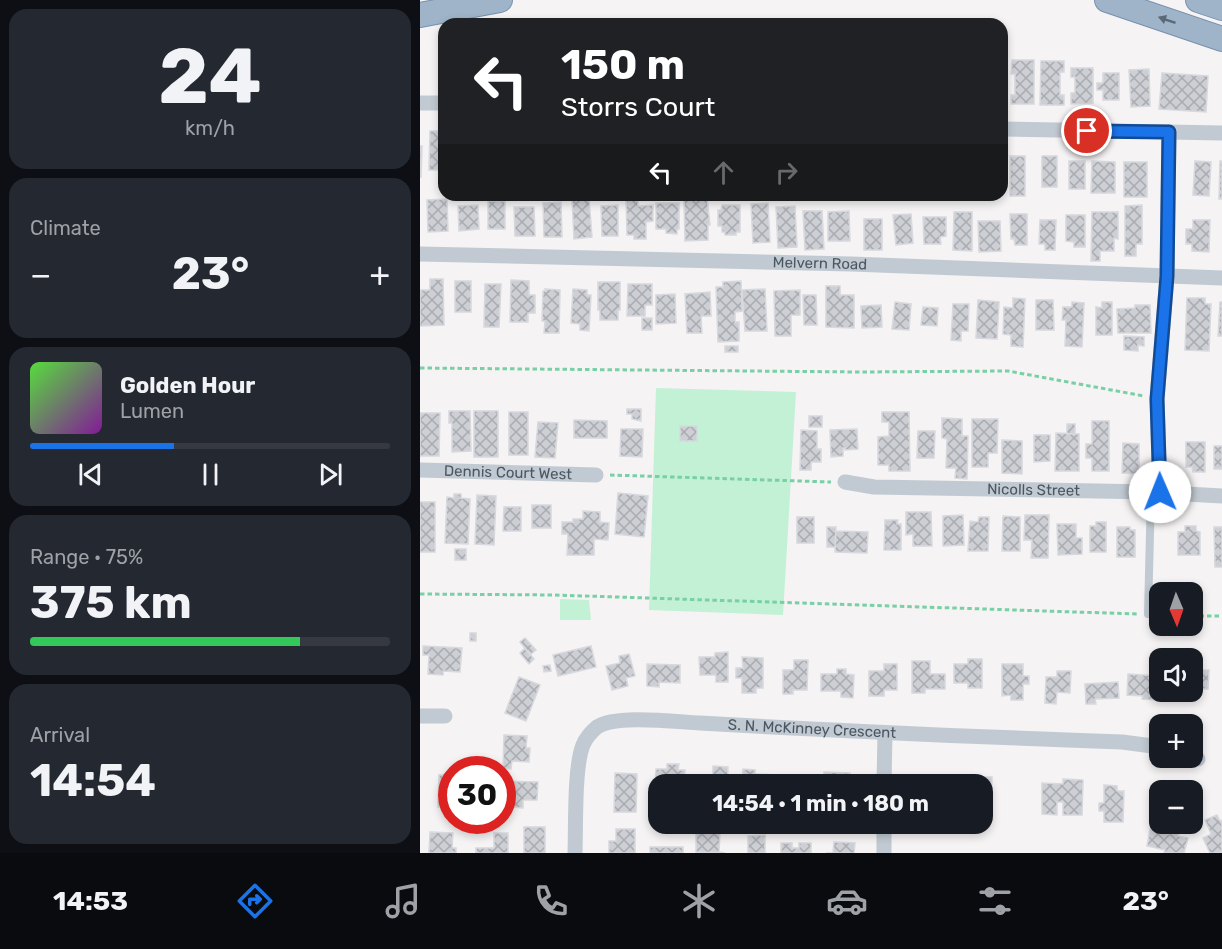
<!DOCTYPE html>
<html lang="en">
<head>
<meta charset="utf-8">
<style>
	:root { --surface:#171b24; --page:#242831; --text:#f1f3f6; --muted:#9ea1a6; --line:#363941; --accent:#1a73e8 }
	body { margin:0; font-family:Rubik,sans-serif; background:var(--page); color:var(--text); height:100vh; display:flex; flex-direction:column; font-size:22px; white-space:nowrap }
	* { box-sizing:border-box; margin:0 }
	p { font-size:20px; color:var(--muted) }
	.icon { flex:none; width:33px; height:33px; fill:none; stroke:currentColor; stroke-width:2; stroke-linecap:round; stroke-linejoin:round }
	.map { position:relative; flex:1; overflow:hidden }
	.panel { display:flex; flex-direction:column; gap:9px; padding:9px; background:#0d0f14; width:420px }
	.panel>* { flex:none }
	.guide { position:absolute; left:18px; top:18px; width:570px; height:183px; border-radius:18px; box-shadow:0 3px 9px #0003; background:#202124; color:#fff; overflow:hidden }
	.needle { width:39px; rotate:178deg }
	.tools { position:absolute; left:729px; top:582px; display:grid; gap:12px }
	.tools a { display:grid; place-items:center; width:54px; height:54px; border-radius:12px; background:var(--surface); box-shadow:0 3px 9px #0003; font-size:30px }
	.speed { position:absolute; left:18px; top:756px; display:flex; gap:12px; font-size:30px; font-weight:700; text-align:center }
	.speed>* { display:grid; place-content:center; width:78px; height:78px; border-radius:50%; background:var(--surface); box-shadow:0 3px 9px #0003; line-height:1 }
	.speed .limit { border:9px solid #d22; background:#fff; color:#111 }
	.pin { position:absolute; display:grid; place-items:center; width:51px; height:51px; color:#fff; margin:-26px; border:3px solid #fff; border-radius:50%; box-shadow:0 2px 6px #0007 }
	.me { position:absolute; width:66px; margin:-33px; rotate:359deg; stroke-linejoin:round; filter:drop-shadow(0 0 4px #0008) }
	.turn { display:flex; align-items:center; gap:21px; height:126px; padding:0 24px; font-size:27px }
	.turn .icon { width:78px; height:78px; stroke-width:2.5 }
	.turn b { display:block; font-size:42px; line-height:51px }
	.lanes { display:flex; align-items:center; height:57px; padding:0 24px; background:#0003; justify-content:center; gap:30px; direction:ltr }
	.lanes .off { opacity:.35 }
	.big { font-size:45px; font-weight:700; line-height:1.1 }
	.panel .widget { flex:1; display:flex; flex-direction:column; justify-content:center; gap:9px; min-width:0; padding:0 21px; border-radius:18px; background:var(--page) }
	.panel .dial { align-items:center; gap:0 }
	.dial b { font-size:78px; line-height:1 }
	.song { display:flex; align-items:center; gap:18px }
	.cover { width:72px; height:72px; border-radius:9px; background:linear-gradient(135deg,hsl(110 70% 55%),hsl(290 70% 35%)) }
	.played { height:6px; border-radius:3px; background:linear-gradient(90deg,var(--accent) 40%,var(--line) 40%) }
	.keys { display:flex; justify-content:space-around; direction:ltr }
	.heat { display:flex; justify-content:space-between; align-items:center; font-size:33px; direction:ltr }
	.charge { height:9px; border-radius:4px; background:linear-gradient(90deg,#34c759 75%,var(--line) 0) }
	.trip { position:absolute; left:228px; top:774px; width:345px; height:60px; border-radius:18px; background:var(--surface); box-shadow:0 3px 9px #0003; font-weight:700; line-height:60px; text-align:center }
	.tab-bar { display:flex; height:96px; justify-content:space-around; align-items:center; background:#090b0e; color:var(--muted) }
	.tab-bar .icon { width:42px; height:42px }
	.tab-bar .on { color:var(--accent) }
	.tab-bar b { font-size:27px; color:var(--text) }
	main { display:flex; flex:1; min-height:0 }
	.map>svg:first-child { display:block }
	.park { fill:#c3f1d5 }
	.building { fill:url(#building-cross-hatch); stroke:#d7d9de; stroke-width:1.5 }
	.lines { fill:none; stroke-linecap:round; stroke-linejoin:round }
	.trunk-casing { stroke:#7690ad; stroke-width:26 }
	.path { stroke:#7ad0a6; stroke-width:3; stroke-dasharray:4.5 3; stroke-linecap:butt }
	.service { stroke:#c1cad2; stroke-width:8 }
	.minor { stroke:#c1cad2; stroke-width:15 }
	.trunk { stroke:#9fb4c9; stroke-width:24 }
	.oneway { fill:#5b6976 }
	.route-casing { stroke:#114b97; stroke-width:15 }
	.route { stroke:#1a73e8; stroke-width:10 }
	.labels { text-anchor:middle; dominant-baseline:central; stroke-width:5; stroke-linejoin:round; paint-order:stroke }
	.street-label { font-size:15px; fill:#4a5661; stroke:#fff }
</style>
</head>
<body>
<main>
<section class="panel">
<div class="widget dial"><b>24</b><p>km/h</p></div>
<div class="widget"><p>Climate</p>
<div class="heat"><a>−</a><b class="big">23°</b><a>+</a></div>
</div>
<div class="widget">
<div class="song"><i class="cover"></i><div><b>Golden Hour</b><p>Lumen</p></div></div>
<div class="played"></div>
<div class="keys"><svg class="icon" aria-label="previous" viewBox="0 0 24 24"><path d="M18 5L8 12l10 7zM5 5v14"/></svg><svg class="icon" aria-label="pause" viewBox="0 0 24 24"><path d="M8 5v14M16 5v14"/></svg><svg class="icon" aria-label="next" viewBox="0 0 24 24"><path d="M6 5l10 7-10 7zM19 5v14"/></svg></div>
</div>
<div class="widget"><p>Range · 75%</p><b class="big">375 km</b><div class="charge"></div></div>
<div class="widget"><p>Arrival</p><b class="big">14:54</b></div>
</section>
<div class="map">
<svg width="802" height="853" viewBox="0 0 802 853">
	<defs>
		<pattern id="building-cross-hatch" width="8" height="8" patternUnits="userSpaceOnUse" patternTransform="scale(1.5)"><rect width="8" height="8" fill="#cdcfd5"/><path d="M0 0l8 8M0 8l8-8" fill="none" stroke="#a8abb0"/></pattern>
	</defs>
	<rect width="100%" height="100%" fill="#f5f3f3"/>
	<!-- park -->
	<path class="park" d="M236,388L376,392L363,615L229,610Z
		M140,599L169,600L171,620H140Z"/>
	<!-- building -->
	<path class="building" d="M587,59V70H582L584,98H582V60Z
		M592,60H614V104H591V95H595V74H591Z
		M621,61H644V72H640V95H644V105H620Z
		M651,68H673V103L651,104V93H655V77H651Z
		M729,69L730,106L711,107L709,70Z
		M683,73H699V100H683V90H677V83H683Z
		M742,73L788,76L786,112L739,109Z
		M10,131H23L24,163H22V170H9Z
		M0,146H2L1,177H0Z
		M590,156H605V196H590Z
		M622,156H637V187H622Z
		M649,161H665V189H649Z
		M672,161L695,162V193H671Z
		M775,161L791,162L789,196L773,195Z
		M800,161H802V199H799Z
		M704,162H727V197H704Z
		M206,196H218V206L233,205V221L226,222V239H214V235H207Z
		M169,198L172,237L154,239L152,199Z
		M264,198H287L290,225H288V240L265,241Z
		M27,199L28,231L8,232L7,200Z
		M68,201H85V229H68Z
		M141,202L142,237H124L123,203Z
		M236,203H259V229H257V234L246,233V229H236Z
		M348,203L350,242L333,243L331,204Z
		M58,205L59,229L39,231L38,206Z
		M198,205V236H182L181,206Z
		M302,205H320V232H316V235H305V232H302V226H298V210H301Z
		M722,205V244H716V256H705V206Z
		M375,206L377,247L358,248L356,207Z
		M94,207H114L115,236H95Z
		M383,211H402L404,249L385,250Z
		M429,211L430,241H408V212Z
		M534,212H552V251L533,250Z
		M672,212H698V239L694,238V251H680V261H671Z
		M491,214L493,243L476,245L473,215Z
		M590,214H607V245H595L594,239H591Z
		M646,215H665V247H654V242L646,241Z
		M503,217H526V236L520,237L521,244H504Z
		M444,219H462V250H444Z
		M620,220H636L635,250H625V244H619Z
		M773,220H790L789,252L772,251V244H766V229H773Z
		M558,221H580L581,251L559,252Z
		M10,279H23L24,325L0,326V290H10Z
		M91,280L109,281V295H115V313H108V322H90Z
		M35,281H51V312H35Z
		M321,281L322,311L315,312V322H319V341L298,342L296,287H303V282Z
		M178,282H200V310H198V320H180V310H178Z
		M65,284H81L79,327H64Z
		M208,284H232V305H225V316H207Z
		M406,286H420V295H434V328L406,327Z
		M125,289L140,290L139,333H124L125,321H122L123,291H126Z
		M153,289L167,290V295H171L169,331L160,330V324L151,323Z
		M345,289L347,331H325L322,290Z
		M380,290V315H371V336H355L354,291Z
		M290,292L291,316H281L282,333H267L265,294Z
		M255,294L256,323L236,324V295Z
		M383,295H396L397,325H384Z
		M593,298L605,299L603,347L591,346V335L583,334L584,307L593,308Z
		M767,298H785V304H791L789,351L765,350Z
		M558,300L579,302L577,339L556,338Z
		M616,300H633L634,330H616Z
		M475,302L491,304L489,330L472,329Z
		M652,302L664,303L662,347L645,346L646,320H642L643,307H652Z
		M682,302H692V335H676V307L682,308Z
		M800,302H802V336H798Z
		M533,304H549L548,331H541V341L531,340Z
		M461,305L462,327L442,328L441,306Z
		M715,305H730L731,333H698L697,309L715,308Z
		M503,307L518,308L517,326L501,325Z
		M222,318H232V330H222Z
		M704,336L724,337V346L718,345V351L704,350Z
		M305,346H318V352H305Z
		M207,409H221V421L212,419V414H207Z
		M29,411H50L51,451L32,452V423H29Z
		M54,411H78V457H54Z
		M89,412H108V455H89Z
		M462,412H489L490,471H469V465H458V437L469,436V422H462Z
		M0,413H20L19,456H0Z
		M389,416H402V427H389Z
		M522,418L542,419V436H548L547,479L535,478L536,468H526L527,439L522,438Z
		M552,419H578L577,453H568V467H552Z
		M154,420L187,421V438H154Z
		M672,421H689V471H672V458H666V444H672Z
		M118,422L138,423L135,458L115,457Z
		M647,424H655V434H647Z
		M260,426H277V441H260Z
		M201,429H223L222,457L200,456Z
		M437,429L438,449L425,450V448H423V456L411,457L410,430Z
		M381,430L397,431V449H401V462H391V470H380Z
		M498,431H515L514,458H497Z
		M636,433L659,434V471H635Z
		M614,435H630V461L614,462Z
		M582,440L602,441V474L582,473Z
		M766,442H785V472H773L772,467H766Z
		M703,443L719,444V474L702,473Z
		M794,446H802V469H794Z
		M198,493L228,496L224,537L195,534Z
		M34,494H41V498L50,499L48,544L25,543L27,497L34,498Z
		M57,495L76,496L74,545L55,544Z
		M0,502H15V552H0Z
		M112,505H131V528H112Z
		M84,507H101V531H83Z
		M163,511L180,512V522L189,523L188,540L174,539V555H147L148,534H142V522H153V519H163Z
		M486,512H511L512,546H493V534L486,535Z
		M543,515L544,545L523,546V516Z
		M605,515H629L628,558H611L612,540H604Z
		M583,516L600,517V551H582Z
		M377,517H394V543H377Z
		M559,517H569L568,551H548L550,521L558,522Z
		M465,520H478L477,524H481V550H464Z
		M676,522H686V552H670V526H676Z
		M637,524H656V538H662V554L638,555Z
		M765,526H776V531L780,532V555H758V532H765Z
		M407,527H416L415,547H407Z
		M697,527H710V530H715V557H697Z
		M794,527H802V567H795Z
		M416,531L448,532L447,553L415,552Z
		M35,549H46V560H35Z
		M50,633H56V641H50Z
		M105,638L116,650L110,655L100,642Z
		M3,646L42,648L40,672L23,671V675L8,674L9,655H3Z
		M171,646L176,667L138,676L133,655Z
		M105,648L114,659L109,664L100,653Z
		M308,652V682H296V675H280L279,657H295V653Z
		M209,654L215,676L206,678L208,686L192,690L186,666L200,663L199,656Z
		M322,657L343,658V688H336V693H322V678H316V668H323Z
		M548,659H562V688H548V683H534V664H548Z
		M374,660H388L387,690H373V694H363V670H374Z
		M492,661H510V674H525V689H505V693H492Z
		M227,664L260,665V683L239,682V687L227,686Z
		M464,664H477V690H464V696H449V671H464Z
		M582,664H603V676H609V684H603V700H591V695L582,696Z
		M130,665L131,671L124,672L123,666Z
		M417,669H426V674L434,675L433,698L421,697V691H401V674H417Z
		M772,670H789L788,689H772Z
		M637,671H651L650,693L637,692L636,704L625,703L626,677H637Z
		M708,674L738,676L737,700L722,699L723,696L707,695Z
		M99,677L120,685L106,721L85,713Z
		M698,682L699,698L675,699L676,704H666L665,684Z
		M84,735L107,736L106,748H110L109,762L92,761L91,769L83,768Z
		M247,764H259L258,770H265L264,784H238V805H234L236,769H247Z
		M293,766L308,767L307,784H281V778H293Z
		M323,769L335,770V774L356,775L355,784H322Z
		M404,772L430,773V776H438V784H404Z
		M195,773L217,774L216,812H194Z
		M19,775H32V807H18Z
		M506,777H523L522,784H505Z
		M560,777H572L571,803H562V784H560Z
		M378,779H393V784H361V783H378Z
		M643,779L663,780L662,815H643V802H637V815L622,814V783L643,784Z
		M82,781L118,782L117,800H103V808L93,807V800L82,799Z
		M684,785L697,786V791H704L703,822H684V811H679V803H684Z
		M797,815L800,821L802,820V853H790L783,838L791,834L785,820Z
		M499,824H526V826L499,825Z
		M104,827H125V853H104Z
		M196,829H215V853H189V841H196Z
		M730,829L749,834V829L759,831L758,836L768,838L764,853H744L745,850L727,846Z
		M10,832L33,833L32,848H36V853H9Z
		M276,832L300,833L299,852L305,853L276,852Z
		M74,833H88V853H56V848H74Z
		M345,835V853H328V836Z
		M414,842L435,843L434,853H406H413Z
		M361,843H372V848H379V843H391V853H361Z
		M230,847H263V853H230Z"/>
	<g class="lines">
		<!-- trunk casing -->
		<g class="trunk-casing">
			<path id="trunk" d="M687,0L802,39
				M778,0L802,8
				M0,15L80,0"/>
		</g>
		<!-- path -->
		<path class="path" d="M0,368L439,372L588,371L724,396
			M190,475L411,482
			M0,594L135,595L717,614
			M772,616H802"/>
		<!-- service -->
		<path class="service" d="M728,614L731,492"/>
		<!-- minor -->
		<g class="minor">
			<path d="M0,103H24"/>
			<path d="M582,129L802,133"/>
			<path id="s1" d="M0,254L431,264L802,278"/>
			<path id="s2" d="M0,470L176,475"/>
			<path id="s3" d="M425,482L454,487L731,492L802,496"/>
			<path d="M740,492L737,399L747,276L749,132"/>
			<path d="M0,716H25"/>
			<path d="M772,757L778,759"/>
			<path d="M464,784L465,733"/>
			<path id="s4" d="M155,853C156,827 154,767 163,745C166,738 171,732 177,727C196,714 257,722 280,723C421,731 562,737 702,742L740,747"/>
			<path d="M464,853V824"/>
		</g>
		<!-- trunk -->
		<use href="#trunk" class="trunk"/>
	</g>
	<!-- one-way arrows -->
	<defs><path id="oneway-solid" d="M-6-.8H1V-3.2L6.5 0L1 3.2V.8H-6Z" transform="scale(1.5)"/></defs>
	<use class="oneway" href="#oneway-solid" transform="translate(747 20) rotate(-161)"/>
	<g class="lines">
		<!-- route casing -->
		<g class="route-casing">
			<path id="route" d="M667,131L749,132L747,276L737,399L740,492"/>
		</g>
		<!-- route -->
		<use href="#route" class="route"/>
	</g>
	<g class="labels">
		<!-- street labels -->
		<g class="street-label">
			<text stroke="none"><textPath href="#s1" startOffset="400">Melvern Road</textPath></text>
			<text stroke="none"><textPath href="#s2" startOffset="88">Dennis Court West</textPath></text>
			<text stroke="none"><textPath href="#s3" startOffset="189">Nicolls Street</textPath></text>
			<text stroke="none"><textPath href="#s4" startOffset="348">S. N. McKinney Crescent</textPath></text>
		</g>
	</g>
</svg>
<div class="tools">
<a><svg class="needle" viewBox="-14 -14 28 28"><path d="M0-13l5 13h-10z" fill="#e53935"/><path d="M0 13l5-13h-10z" fill="#9ea1a6"/></svg></a>
<a><svg class="icon" aria-label="sound" viewBox="0 0 24 24"><path d="M4 9h4l5-4v14l-5-4H4zM17 9q2 3 0 6"/></svg></a>
<a>+</a>
<a>−</a>
</div>
<div class="speed"><div class="limit">30</div></div>
<div class="pin" style="left:667px;top:131px;background:#d93025"><svg class="icon" aria-label="arrive" viewBox="0 0 24 24"><path d="M6 21V4h12l-3 4 3 4H6"/></svg></div>
<svg class="me" style="left:740px;top:492px" viewBox="-20 -20 40 40"><circle r="19" fill="#fff"/><path d="M0-13L10 11 0 6-10 11z" fill="#1a73e8"/></svg>
<div class="trip">14:54 · 1 min · 180 m</div>
<div class="guide">
<div class="turn"><svg class="icon" aria-label="left" viewBox="0 0 24 24"><path d="M17 20v-9H6M10 6l-5 5 5 5"/></svg><div><b>150 m</b>Storrs Court</div></div>
<div class="lanes"><svg class="icon" aria-label="left" viewBox="0 0 24 24"><path d="M17 20v-9H6M10 6l-5 5 5 5"/></svg><svg class="icon off" aria-label="ahead" viewBox="0 0 24 24"><path d="M12 20V5M6 11l6-6 6 6"/></svg><svg class="icon off" aria-label="right" viewBox="0 0 24 24"><path d="M7 20v-9h11M14 6l5 5-5 5"/></svg></div>
</div>
</div>
</main>
<nav class="tab-bar">
<b>14:53</b>
<svg class="icon on" aria-label="directions" viewBox="0 0 24 24"><path d="M12 3l9 9-9 9-9-9zM9 14v-3h6M13 9l2 2-2 2"/></svg>
<svg class="icon" aria-label="music" viewBox="0 0 24 24"><path d="M9 18V5l10-2v13"/><circle cx="6" cy="18" r="3"/><circle cx="16" cy="16" r="3"/></svg>
<svg class="icon" aria-label="phone" viewBox="0 0 24 24"><path d="M5 4h4l2 5-3 2q2 4 5 5l2-3 5 2v4C11 20 4 13 5 4z"/></svg>
<svg class="icon" aria-label="climate" viewBox="0 0 24 24"><path d="M12 3v18M4 7l16 10M4 17L20 7"/></svg>
<svg class="icon" aria-label="car" viewBox="0 0 24 24"><path d="M5 17H2v-5l4-1 3-4h7l3 4 3 1v5h-3M9 17h6M6 11h13"/><circle cx="7" cy="17" r="2"/><circle cx="17" cy="17" r="2"/></svg>
<svg class="icon" aria-label="filters" viewBox="0 0 24 24"><path d="M4 7h16M4 17h16"/><circle cx="9" cy="7" r="2"/><circle cx="15" cy="17" r="2"/></svg>
<b>23°</b>
</nav>
</body>
</html>
